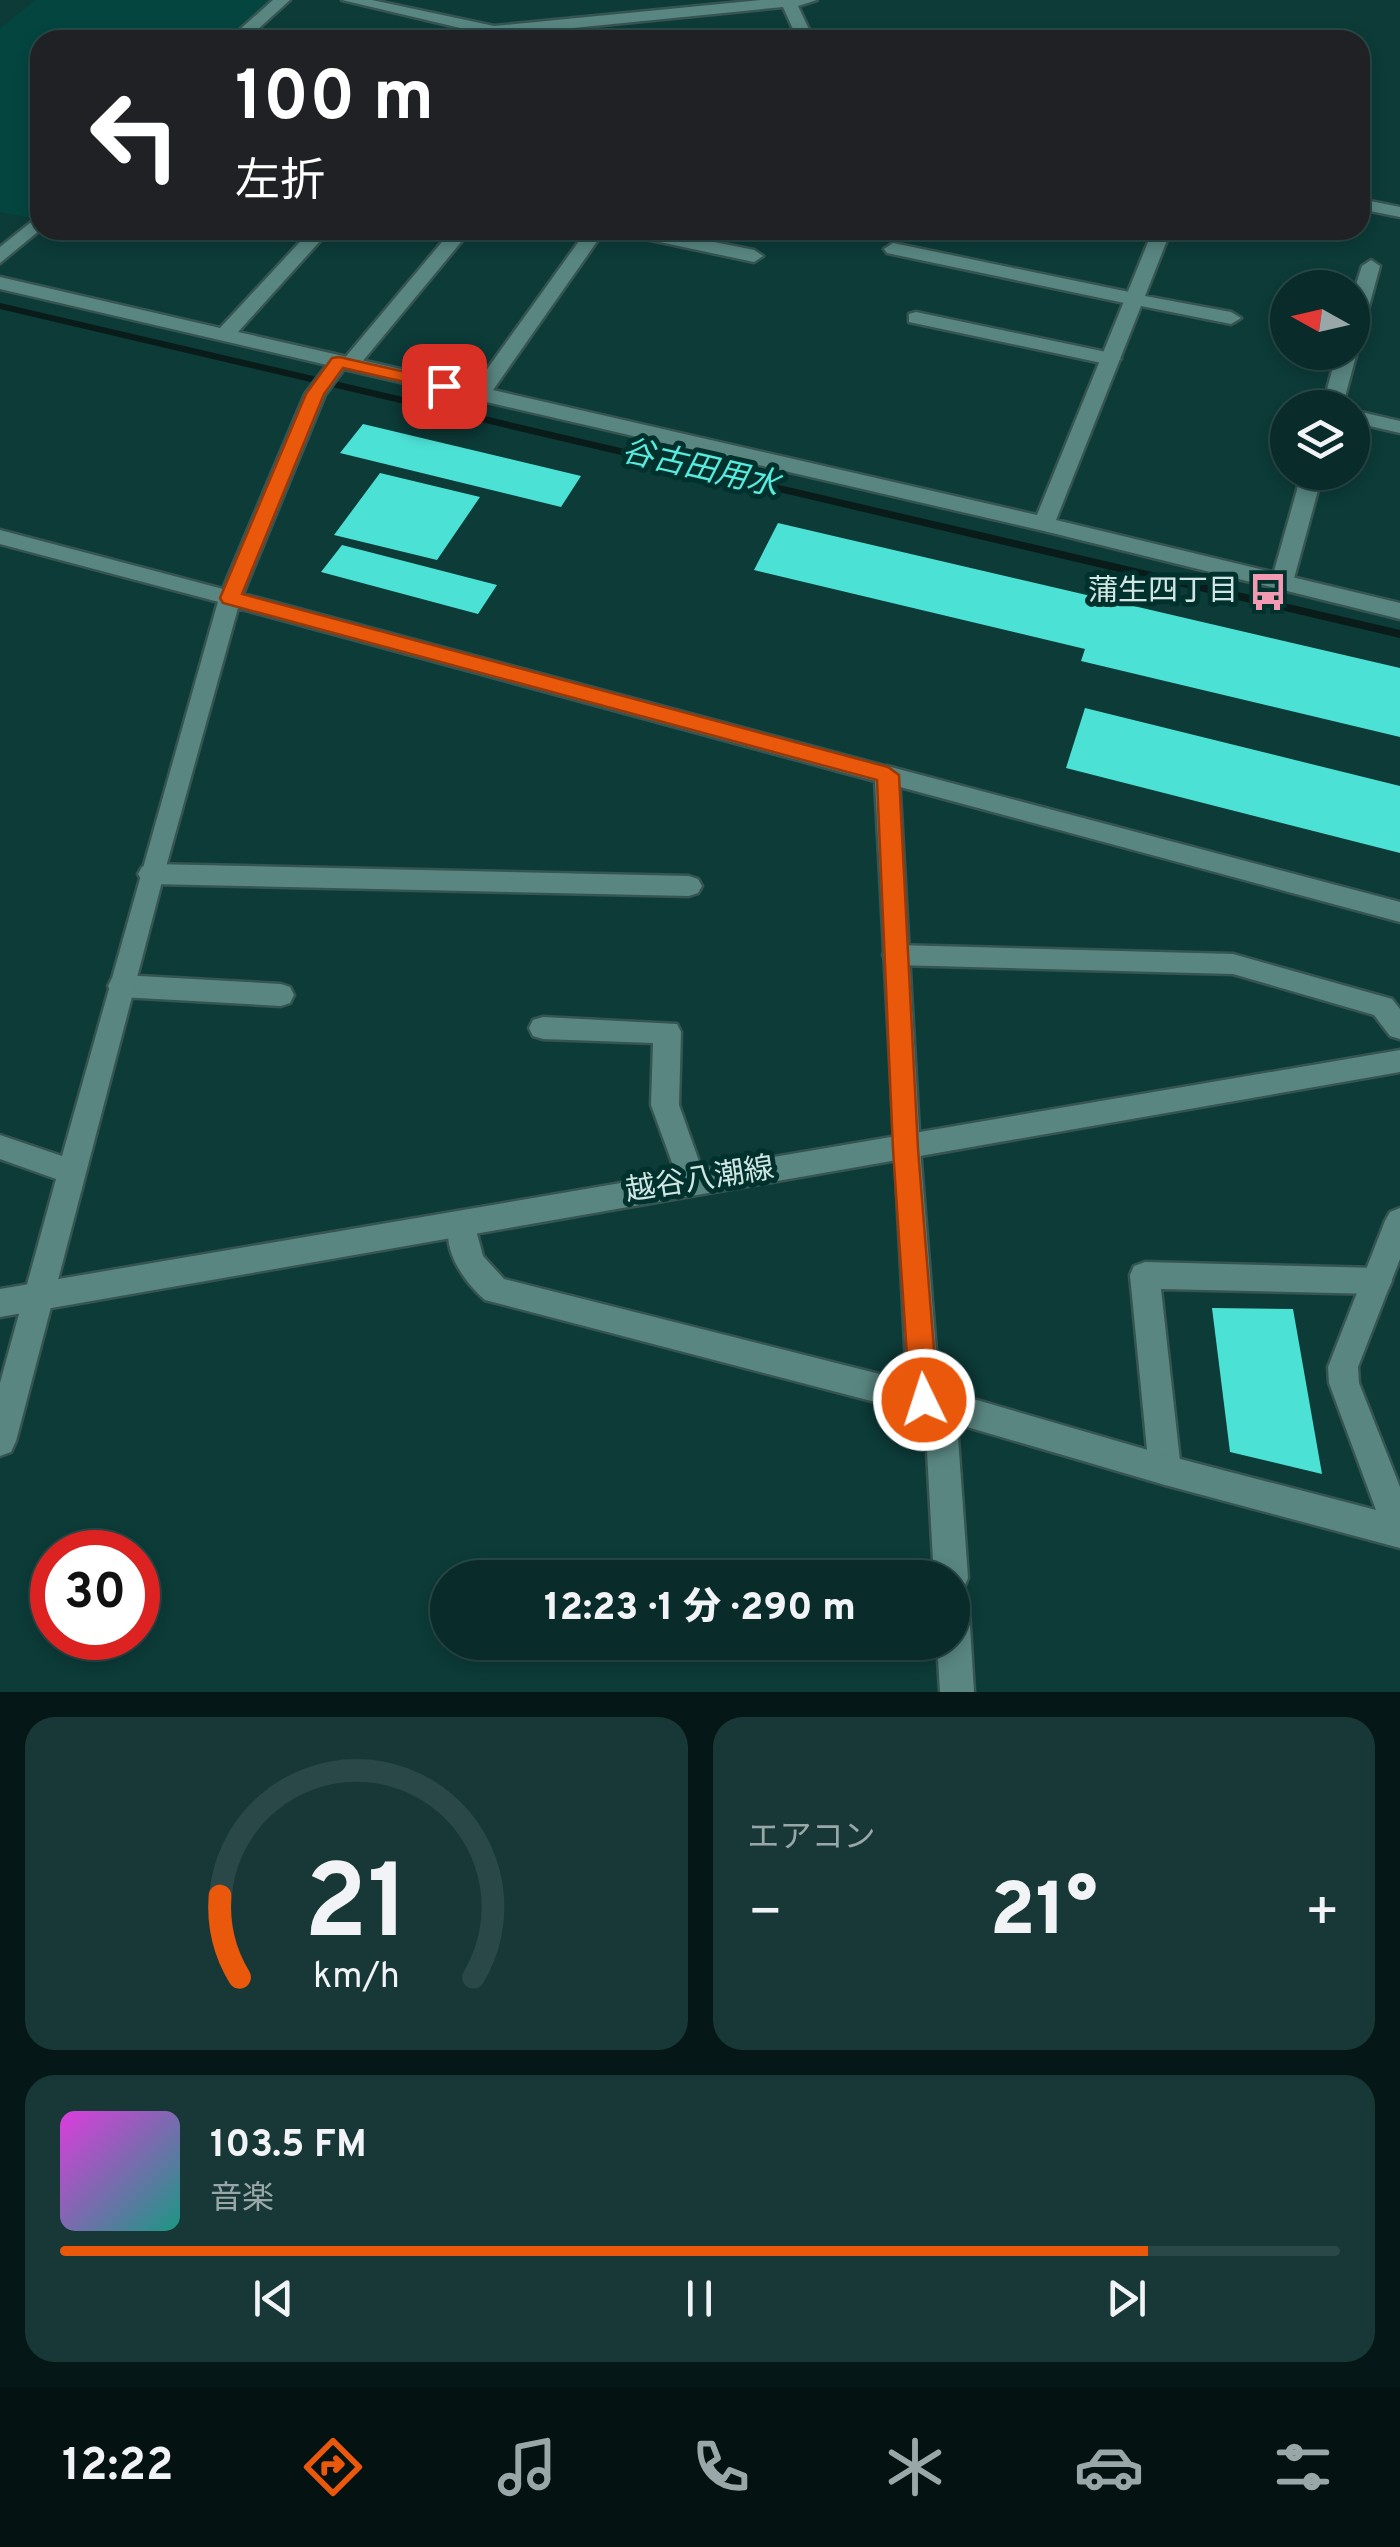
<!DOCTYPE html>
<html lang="ja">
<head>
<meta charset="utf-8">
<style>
	:root { --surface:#092c2a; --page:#173836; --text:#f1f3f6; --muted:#99a7a8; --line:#294847; --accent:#ea580c }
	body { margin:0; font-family:Overpass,"Noto Sans JP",sans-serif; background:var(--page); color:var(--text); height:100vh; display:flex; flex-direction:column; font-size:38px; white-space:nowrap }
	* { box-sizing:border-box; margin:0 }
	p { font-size:32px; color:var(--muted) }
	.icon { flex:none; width:55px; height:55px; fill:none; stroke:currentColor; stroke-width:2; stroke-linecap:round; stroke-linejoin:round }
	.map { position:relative; height:1692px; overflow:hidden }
	.sheet { display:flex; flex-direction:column; gap:25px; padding:25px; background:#051817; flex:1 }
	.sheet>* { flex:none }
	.guide { position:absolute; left:30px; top:30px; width:1340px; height:210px; border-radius:30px; box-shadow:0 5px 15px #0003,0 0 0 2px var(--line); background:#202124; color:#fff; overflow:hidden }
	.needle { width:65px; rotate:278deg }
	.controls { position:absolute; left:1270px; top:270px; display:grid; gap:20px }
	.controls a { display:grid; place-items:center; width:100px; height:100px; border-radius:50%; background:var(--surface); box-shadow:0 5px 15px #0003,0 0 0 2px var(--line); font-size:50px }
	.speed { position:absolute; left:30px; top:1530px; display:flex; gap:20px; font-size:50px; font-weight:700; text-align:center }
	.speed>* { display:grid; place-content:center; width:130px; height:130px; border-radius:50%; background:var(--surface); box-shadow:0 5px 15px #0003,0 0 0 2px var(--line); line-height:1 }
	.speed .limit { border:15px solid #d22; background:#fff; color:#111 }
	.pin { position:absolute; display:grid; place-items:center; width:85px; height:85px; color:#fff; margin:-42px; border-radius:20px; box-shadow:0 5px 15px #0006 }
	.me { position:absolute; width:110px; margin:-55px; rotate:356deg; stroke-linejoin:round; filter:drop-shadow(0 0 8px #0008) }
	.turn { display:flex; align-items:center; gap:35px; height:210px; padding:0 40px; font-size:45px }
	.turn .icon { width:130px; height:130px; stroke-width:2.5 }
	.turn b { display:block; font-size:70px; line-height:85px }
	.big { font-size:75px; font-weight:800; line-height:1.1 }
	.sheet .card { flex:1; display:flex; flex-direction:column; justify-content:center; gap:15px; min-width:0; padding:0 35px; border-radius:30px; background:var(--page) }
	.sheet .dial { align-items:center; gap:0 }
	.dial svg { height:260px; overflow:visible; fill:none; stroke:var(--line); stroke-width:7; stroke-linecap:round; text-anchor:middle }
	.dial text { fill:var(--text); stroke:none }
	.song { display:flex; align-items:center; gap:30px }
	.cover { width:120px; height:120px; border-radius:15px; background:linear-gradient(135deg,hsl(300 70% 55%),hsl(170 70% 35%)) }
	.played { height:10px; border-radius:5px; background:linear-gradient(90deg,var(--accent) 85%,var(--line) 85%) }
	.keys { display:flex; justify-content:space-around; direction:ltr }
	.heat { display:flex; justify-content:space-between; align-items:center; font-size:55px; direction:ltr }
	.sheet .tiles { flex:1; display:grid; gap:25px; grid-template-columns:1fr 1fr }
	.card:last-child { grid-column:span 2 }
	.trip { position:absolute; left:430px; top:1560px; width:540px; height:100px; border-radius:50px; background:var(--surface); box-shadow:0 5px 15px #0003,0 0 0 2px var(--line); font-weight:800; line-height:100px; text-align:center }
	.tabs { display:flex; height:160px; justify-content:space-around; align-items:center; background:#041211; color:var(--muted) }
	.tabs .icon { width:70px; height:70px }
	.tabs .selected { color:var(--accent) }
	.tabs b { font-size:45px; color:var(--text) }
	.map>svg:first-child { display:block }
	.built { fill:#044540 }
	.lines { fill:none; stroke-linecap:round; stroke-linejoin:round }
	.stream { fill:#091c1a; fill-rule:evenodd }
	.building { fill:#4ce1d5 }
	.service-casing { stroke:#365451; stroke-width:5 }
	.minor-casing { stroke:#365451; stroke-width:5 }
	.tertiary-casing { stroke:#365451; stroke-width:5 }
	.secondary-casing { stroke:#365451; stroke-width:5 }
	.service { fill:#598681; fill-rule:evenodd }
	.minor { fill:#598681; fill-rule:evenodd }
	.tertiary { fill:#598681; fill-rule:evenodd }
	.secondary { fill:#598681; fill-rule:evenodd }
	.route { fill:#ea580c; stroke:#983908; stroke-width:2.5 }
	.labels { text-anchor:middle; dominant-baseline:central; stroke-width:10; stroke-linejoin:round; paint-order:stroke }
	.poi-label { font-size:30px; fill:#cfe6e3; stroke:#00312d; text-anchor:end }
	.street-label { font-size:30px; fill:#cfe6e3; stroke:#00312d }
	.water-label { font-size:32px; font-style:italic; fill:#59eade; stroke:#00312d }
</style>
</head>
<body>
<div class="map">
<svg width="1400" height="1692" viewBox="0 0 1400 1692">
	<rect width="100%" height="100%" fill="#0c3b38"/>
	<!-- built -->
	<path class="built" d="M36,0H274L231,40H40V210L30,218L0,212V28Z"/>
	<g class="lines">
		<!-- stream -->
		<path class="stream" d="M0,303L1400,630V638L0,309Z"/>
	</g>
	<!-- building -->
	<path class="building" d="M363,424L581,476L561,507L340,453Z
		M380,473L480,497L437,560L334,535Z
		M778,523L1400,668V737L1081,661L1085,649L754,570Z
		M342,545L497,585L478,614L321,572Z
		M1085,708L1400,786V853L1066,768Z
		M1212,1308L1293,1309L1322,1474L1230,1452Z"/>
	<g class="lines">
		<!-- service casing -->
		<g class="service-casing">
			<path id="service" d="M452,230H471L357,368H343V360Z
				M893,243L1134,293L1143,299L1134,305L887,253L884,249Z
				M1371,260L1380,266L1362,332L1352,338V297L1362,266Z
				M916,312L1111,353L1121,359L1111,365L909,322V314Z
				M1352,348L1357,352L1342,408H1322L1337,352H1352Z
				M1352,410L1400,421V433L1352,422Z
				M1302,472H1323L1293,582L1282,589L1271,582Z
				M887,766L1400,902V922L878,781L875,775Z
				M151,864L689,876L698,879L702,886L698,893L689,896L151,884L142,881L138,874L142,867Z
				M896,945L1233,954L1392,999L1400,1009V1039L1390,1036L1374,1015L1233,974L896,965L887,962L883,955L887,948Z
				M121,975L281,984L290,987L294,995L290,1003L281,1006L121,997L112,994L108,986L112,978Z
				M543,1017L677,1024L681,1032L679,1105L706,1181L702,1190L692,1193L682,1190L651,1105L653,1043L543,1039L533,1036L529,1028L533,1020Z
				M1145,1262L1377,1268L1388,1272L1392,1281L1388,1290L1377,1294L1161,1289L1181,1470L1176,1481L1165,1485L1154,1481L1149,1470L1130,1275L1134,1266Z"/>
		</g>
		<!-- minor casing -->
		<g class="minor-casing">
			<path id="minor" d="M273,0H290L246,40H228Z
				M342,0H372L494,26L761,0H817L798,6L814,40H798L783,7L494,36Z
				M1360,199L1400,207V217L1360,209Z
				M40,215V230L0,263V247Z
				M311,230H330L238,332L475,386L587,230H605L493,390L1037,515L1153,230H1171L1145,296L1231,312L1241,318L1231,324L1141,306L1056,520L1400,603V619L1044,531L344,369L325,395L243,594L896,769L899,775L920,1149L939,1389L1165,1455L1376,1510L1329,1383L1328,1367L1385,1221L1390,1212L1400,1208V1259L1358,1367L1359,1383L1400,1487V1548L1165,1485L957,1424L968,1578L963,1590L953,1594L964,1598L969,1610L974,1692H940L937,1642H952V1578H934L925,1415L485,1300C463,1281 438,1245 452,1215L462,1211L472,1215L483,1256L504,1279L907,1381L875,781L238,608L164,874L16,1441L11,1452L0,1456V1383L56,1179L0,1159V1135L62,1156L219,598L305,394L327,365L0,289V277L220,328Z
				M618,230H654L754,250L763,256L754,262L627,235Z"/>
		</g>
		<!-- tertiary casing -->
		<g class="tertiary-casing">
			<path id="tertiary" d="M0,530L238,593L241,598L230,605L0,544Z"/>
		</g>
		<!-- secondary casing -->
		<g class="secondary-casing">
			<path id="secondary" d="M1400,1050V1072L0,1317V1289Z"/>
		</g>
		<!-- service -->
		<use href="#service" class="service"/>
		<!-- minor -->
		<use href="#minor" class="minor"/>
		<!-- tertiary -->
		<use href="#tertiary" class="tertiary"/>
		<!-- secondary -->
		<use href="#secondary" class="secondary"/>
	</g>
	<!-- route -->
	<path class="route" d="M339,357L450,382L453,386L444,391L343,368L324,394L242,594L888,767L899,775L918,1149L938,1400L934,1409L924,1413L914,1409L910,1400L893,1149L877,780L223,603L220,598L306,394L332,358Z"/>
	<!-- icons -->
	<defs>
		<g id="bus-bare" transform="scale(3)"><path d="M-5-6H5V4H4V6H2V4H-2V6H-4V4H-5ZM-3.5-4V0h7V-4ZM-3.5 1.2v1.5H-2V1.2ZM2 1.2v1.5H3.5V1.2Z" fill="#f19ab1" stroke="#00312d" stroke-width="2.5" paint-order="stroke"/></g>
	</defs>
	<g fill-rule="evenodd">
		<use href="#bus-bare" x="1268" y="592"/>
	</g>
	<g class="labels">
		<!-- poi labels -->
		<g class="poi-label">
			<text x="1238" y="592">蒲生四丁目</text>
		</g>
		<!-- street labels -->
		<g class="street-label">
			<text transform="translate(700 1181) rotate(-9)">越谷八潮線</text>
		</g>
		<!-- water labels -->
		<g class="water-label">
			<text transform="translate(700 470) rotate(13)">谷古田用水</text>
		</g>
	</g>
</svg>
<div class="controls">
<a><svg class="needle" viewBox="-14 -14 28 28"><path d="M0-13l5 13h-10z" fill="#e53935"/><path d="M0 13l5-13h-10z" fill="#99a7a8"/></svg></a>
<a><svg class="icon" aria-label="layers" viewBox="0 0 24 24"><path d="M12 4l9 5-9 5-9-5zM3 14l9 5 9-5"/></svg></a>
</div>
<div class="speed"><div class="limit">30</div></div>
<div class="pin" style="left:444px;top:386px;background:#d93025"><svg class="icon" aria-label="arrive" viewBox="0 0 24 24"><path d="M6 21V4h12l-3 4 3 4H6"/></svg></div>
<svg class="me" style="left:924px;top:1400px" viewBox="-20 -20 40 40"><circle r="17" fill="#ea580c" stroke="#fff" stroke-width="3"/><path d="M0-11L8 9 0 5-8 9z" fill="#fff"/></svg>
<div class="trip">12:23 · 1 分 · 290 m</div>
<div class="guide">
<div class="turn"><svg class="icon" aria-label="left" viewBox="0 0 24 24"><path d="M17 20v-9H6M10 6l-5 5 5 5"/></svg><div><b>100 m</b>左折</div></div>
</div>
</div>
<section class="sheet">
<div class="tiles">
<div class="card dial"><svg viewBox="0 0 100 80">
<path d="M14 69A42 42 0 1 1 86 69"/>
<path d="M14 69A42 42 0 0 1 8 44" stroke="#ea580c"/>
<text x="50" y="56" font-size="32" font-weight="700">21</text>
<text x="50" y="72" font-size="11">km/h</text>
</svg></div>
<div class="card"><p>エアコン</p>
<div class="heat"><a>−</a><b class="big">21°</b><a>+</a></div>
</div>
<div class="card">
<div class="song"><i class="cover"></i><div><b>103.5 FM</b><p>音楽</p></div></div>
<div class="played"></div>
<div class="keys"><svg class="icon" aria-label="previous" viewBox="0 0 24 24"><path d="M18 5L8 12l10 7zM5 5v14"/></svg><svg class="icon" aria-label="pause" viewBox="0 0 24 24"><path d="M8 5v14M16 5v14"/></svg><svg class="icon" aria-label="next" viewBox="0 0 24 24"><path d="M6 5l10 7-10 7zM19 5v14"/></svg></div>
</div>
</div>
</section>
<nav class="tabs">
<b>12:22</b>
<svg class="icon selected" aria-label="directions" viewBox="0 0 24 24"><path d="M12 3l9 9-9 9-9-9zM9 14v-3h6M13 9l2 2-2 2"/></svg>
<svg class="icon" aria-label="music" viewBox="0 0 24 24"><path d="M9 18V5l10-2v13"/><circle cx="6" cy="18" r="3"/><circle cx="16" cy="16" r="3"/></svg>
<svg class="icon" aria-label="phone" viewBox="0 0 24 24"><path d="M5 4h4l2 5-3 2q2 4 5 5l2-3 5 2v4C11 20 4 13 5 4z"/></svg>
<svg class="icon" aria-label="climate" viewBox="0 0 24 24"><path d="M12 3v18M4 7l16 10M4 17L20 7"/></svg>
<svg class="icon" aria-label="car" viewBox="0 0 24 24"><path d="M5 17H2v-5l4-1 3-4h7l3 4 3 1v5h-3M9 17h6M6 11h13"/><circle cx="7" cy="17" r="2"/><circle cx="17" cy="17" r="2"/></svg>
<svg class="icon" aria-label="filters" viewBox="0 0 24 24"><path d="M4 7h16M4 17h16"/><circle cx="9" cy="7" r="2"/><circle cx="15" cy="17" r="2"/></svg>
</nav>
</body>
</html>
